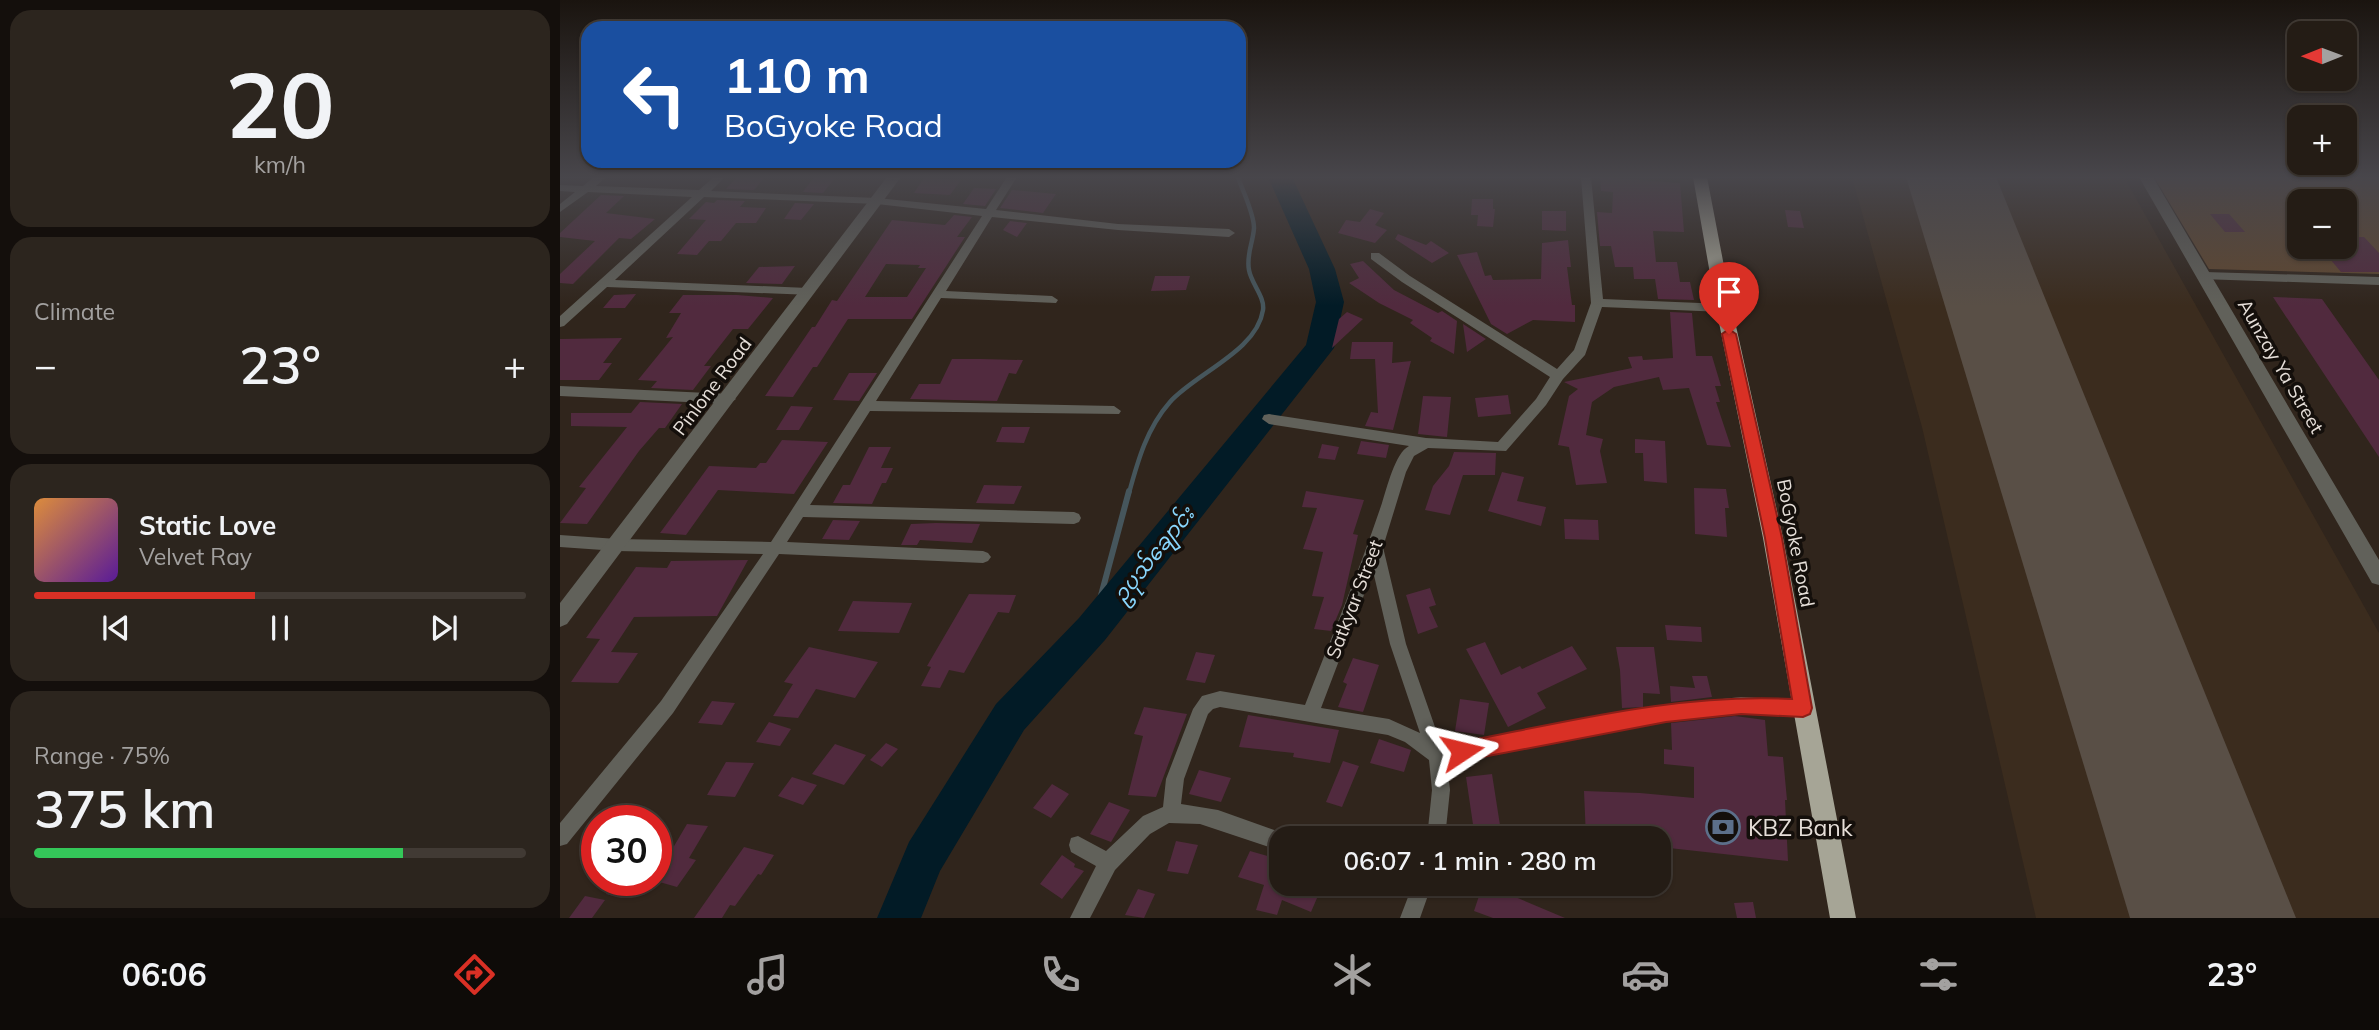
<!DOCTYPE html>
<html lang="en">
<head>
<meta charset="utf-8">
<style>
	:root { --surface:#241c15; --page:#2c251e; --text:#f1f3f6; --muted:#a3a1a0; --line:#413a34; --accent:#d93025 }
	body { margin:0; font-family:Mulish,"Noto Sans Myanmar",sans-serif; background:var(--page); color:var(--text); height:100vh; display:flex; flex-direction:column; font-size:26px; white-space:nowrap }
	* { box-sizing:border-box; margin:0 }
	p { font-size:23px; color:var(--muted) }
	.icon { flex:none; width:38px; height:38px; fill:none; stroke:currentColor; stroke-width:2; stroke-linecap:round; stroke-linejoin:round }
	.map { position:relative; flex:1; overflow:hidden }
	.side { display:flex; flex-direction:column; gap:10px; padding:10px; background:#140f0c; width:560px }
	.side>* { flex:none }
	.banner { position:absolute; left:21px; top:21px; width:665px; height:147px; border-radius:21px; box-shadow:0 2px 5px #0004,0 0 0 2px var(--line); background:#1a4fa0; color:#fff; overflow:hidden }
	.needle { width:46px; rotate:269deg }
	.tools { position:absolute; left:1727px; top:21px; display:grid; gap:14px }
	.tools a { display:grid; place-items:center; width:70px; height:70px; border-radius:14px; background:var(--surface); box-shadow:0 2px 5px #0004,0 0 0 2px var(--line); font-size:35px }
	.speed { position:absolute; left:21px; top:805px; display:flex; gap:14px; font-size:35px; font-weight:700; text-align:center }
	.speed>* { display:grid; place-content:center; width:91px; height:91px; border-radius:50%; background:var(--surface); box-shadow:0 2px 5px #0004,0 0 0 2px var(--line); line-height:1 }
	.speed .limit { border:10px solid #d22; background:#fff; color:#111 }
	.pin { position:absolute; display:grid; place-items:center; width:60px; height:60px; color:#fff; margin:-72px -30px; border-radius:50% 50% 50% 0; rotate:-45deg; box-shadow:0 0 7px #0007 }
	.pin .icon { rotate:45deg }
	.me { position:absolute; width:77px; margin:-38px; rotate:80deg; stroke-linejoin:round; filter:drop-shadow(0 0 5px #0008) }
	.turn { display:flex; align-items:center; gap:24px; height:147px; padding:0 28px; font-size:32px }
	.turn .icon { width:91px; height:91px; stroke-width:2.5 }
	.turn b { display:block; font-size:49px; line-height:60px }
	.big { font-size:52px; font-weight:600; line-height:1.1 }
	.side .tile { flex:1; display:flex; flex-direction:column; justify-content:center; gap:10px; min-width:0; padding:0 24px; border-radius:21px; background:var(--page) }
	.side .dial { align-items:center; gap:0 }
	.dial b { font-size:91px; line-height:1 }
	.song { display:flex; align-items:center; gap:21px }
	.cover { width:84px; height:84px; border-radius:10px; background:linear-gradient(135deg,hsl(30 70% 55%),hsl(270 70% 35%)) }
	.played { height:7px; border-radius:4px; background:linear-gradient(90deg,var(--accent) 45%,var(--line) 45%) }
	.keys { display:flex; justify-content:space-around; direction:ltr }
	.heat { display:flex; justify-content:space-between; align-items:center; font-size:38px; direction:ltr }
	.charge { height:10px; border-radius:5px; background:linear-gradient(90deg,#34c759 75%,var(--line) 0) }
	.trip { position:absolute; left:709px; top:826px; width:402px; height:70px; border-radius:21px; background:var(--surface); box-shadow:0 2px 5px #0004,0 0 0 2px var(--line); font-weight:600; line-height:70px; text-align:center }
	.tabs { display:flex; height:112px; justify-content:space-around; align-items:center; background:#0e0b08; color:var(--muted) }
	.tabs .icon { width:49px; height:49px }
	.tabs .current { color:var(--accent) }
	.tabs b { font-size:32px; color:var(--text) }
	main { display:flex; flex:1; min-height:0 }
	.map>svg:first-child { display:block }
	.built { fill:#3b2c1e }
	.green { fill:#60472f; fill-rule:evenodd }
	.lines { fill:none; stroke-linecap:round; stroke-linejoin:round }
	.stream-far1 { stroke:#46565c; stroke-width:4.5 }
	.stream { stroke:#46565c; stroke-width:6 }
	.river { fill:#021b26; fill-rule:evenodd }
	.runway { fill:#594f46; fill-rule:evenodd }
	.building { fill:#512a3e; fill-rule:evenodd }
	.minor { fill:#61615a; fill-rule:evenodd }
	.tertiary { fill:#61615a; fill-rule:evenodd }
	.trunk { fill:#a6a596; fill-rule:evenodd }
	.route { fill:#d93025; stroke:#8d1f18; stroke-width:2 }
	.labels { text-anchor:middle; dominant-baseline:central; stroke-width:7; stroke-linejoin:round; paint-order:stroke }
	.street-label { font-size:19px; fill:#e6dfd9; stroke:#140f0b }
	.water-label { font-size:21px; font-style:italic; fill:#89d7fe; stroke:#140f0b }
	.near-poi-label { font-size:23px; fill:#e6dfd9; stroke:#140f0b; text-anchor:start }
</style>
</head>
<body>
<main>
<section class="side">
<div class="tile dial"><b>20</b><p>km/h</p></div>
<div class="tile"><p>Climate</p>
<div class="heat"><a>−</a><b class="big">23°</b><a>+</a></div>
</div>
<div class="tile">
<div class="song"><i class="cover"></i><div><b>Static Love</b><p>Velvet Ray</p></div></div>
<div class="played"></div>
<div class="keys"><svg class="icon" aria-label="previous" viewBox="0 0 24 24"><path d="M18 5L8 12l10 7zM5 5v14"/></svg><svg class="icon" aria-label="pause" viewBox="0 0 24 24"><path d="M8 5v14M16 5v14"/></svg><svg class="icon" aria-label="next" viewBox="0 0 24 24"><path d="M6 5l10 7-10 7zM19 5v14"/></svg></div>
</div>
<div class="tile"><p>Range · 75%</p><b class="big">375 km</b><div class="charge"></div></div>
</section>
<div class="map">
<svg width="1819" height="918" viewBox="0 0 1819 918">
	<rect width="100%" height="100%" fill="#30251c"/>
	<!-- built -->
	<path class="built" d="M1292,177H1564L1819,633V918H1476L1362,427Z"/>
	<!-- green -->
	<path class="green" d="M1594,177H1819V274L1649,269ZM1740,201H1785V247H1740Z"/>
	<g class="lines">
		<!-- stream-far1 -->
		<path class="stream-far1" d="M569,493C578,460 587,428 610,402C636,373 697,351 703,310C705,297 691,283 689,270C686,255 693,243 694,228C694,213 683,192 678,177"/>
		<!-- stream -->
		<path class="stream" d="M532,629L569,491"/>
		<!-- river -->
		<path class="river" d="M708,177H732L775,269L784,302L774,348L545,640L464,730L380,871L361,918H317L349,842L436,704L519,618L746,345L756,302L749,269Z"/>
		<!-- runway -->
		<path class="runway" d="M1346,177H1436L1736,918H1570Z"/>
	</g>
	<!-- building -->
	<path class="building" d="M177,177H205L194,190L166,189Z
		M254,177H276L263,193L243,192Z
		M1040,177L1120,183L1124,232L1093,231L1096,262H1117L1120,282H1130L1134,300L1098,299L1095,279H1074L1073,267H1055L1051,246H1040L1037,212L1052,213L1053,192L1041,191Z
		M364,178L401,180L390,195L354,193Z
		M414,188L436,189L425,206L403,204Z
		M452,190L496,194L483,213L440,208Z
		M41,195L64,196L46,213L95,219L71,239L59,238L13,284L0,283V274L35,241L0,237V233Z
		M912,199H933V209H935L933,227L917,226L918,215H911Z
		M157,200L185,201L180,207L206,208L196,223H176L161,241H149L137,255L117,254L146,220L129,219L146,202L154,203Z
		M235,203L254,204L241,220L224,219Z
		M810,209L824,213L815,225L827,230L815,243L778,233L786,220L800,222Z
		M1225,210L1240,211L1244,228L1228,227Z
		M982,211H1006V231L982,230Z
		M1650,214H1669L1685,232H1665Z
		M394,215L412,217L397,237H405L352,319H288L257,367H253L233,397L205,396L252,327H255L272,300L277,301L332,220L385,225ZM326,264L360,265L358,268H366L347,297H305Z
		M450,221L467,223L457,237L443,230Z
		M1785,225L1796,237H1804L1819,253V272H1781L1760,247H1785Z
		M838,234L866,245L871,241L889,253L872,263L835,239Z
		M1008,240L1011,267H1007L1012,305H1015V322L973,320L947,334L931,324L897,255L917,252L925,276L931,275L933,280L981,279L982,243Z
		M803,261L834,290L878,313L882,311L897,321L894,354L870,341L872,338L850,323L853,320L819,303L789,283L799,278L790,264Z
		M235,266L222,284L186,283L199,267Z
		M595,276H630L626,290L591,291Z
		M76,294L65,308H43L54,295Z
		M123,295H177L213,298L188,329H173L144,366H151L133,390L91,388L97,381L78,380L113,337L106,338L121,313H109Z
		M1713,297L1762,299L1819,380V457Z
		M787,312L803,319L772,348L779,319Z
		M1110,312L1132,313L1136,356H1152L1161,386H1155L1160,402H1156L1171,447L1147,445L1129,388L1103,390L1099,377L1054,387L1032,402L1026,435L1043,439L1040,451L1047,483L1016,485L1009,447L998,445L1009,396L1018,389L1004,382L1072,368L1068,357L1082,356L1083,360L1113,358Z
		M903,324L926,339L907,352Z
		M62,338L43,363H52L39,380H0V339Z
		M792,342H833L832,363L851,361L833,430L805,426L811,412L818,413L815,359H790Z
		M392,359H421L463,360L456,374L449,373L437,401L350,399L359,384H380Z
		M289,373H317L299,401L273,400Z
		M948,395L951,414L918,417L915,398Z
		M863,396L891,397L887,437L858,434Z
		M80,402L122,404L105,428H99L79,451L27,524L0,523L26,488L19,487L67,427L11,426V413H71Z
		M231,406L253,407L239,430H216Z
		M442,427H470L464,443L436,442Z
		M1075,439L1105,441L1107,483L1084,481L1083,453H1075Z
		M222,440L268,442L234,494L158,490L126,535L100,533L149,466L196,468L200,463H206Z
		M801,441L829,445L826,458L797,454Z
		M762,444L779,447L775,460L758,458Z
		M309,447H331L321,468H333L326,483H322L312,504L273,503L283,485H290Z
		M894,452L936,453L935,475H903L890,515L865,510L873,486L889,466Z
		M942,472L964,477L957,501L986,507L981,526L928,511Z
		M424,485L462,486L454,504L416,503Z
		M1134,488L1166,489L1169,508H1165L1167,537L1135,534Z
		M746,491L804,500L793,534L798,535L782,605L771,631L754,629L764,597L752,596L763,552L743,549L757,508L742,507Z
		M1004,519L1038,520L1039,540L1005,539Z
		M273,520L300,521L289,540L262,539Z
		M376,523L420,524L412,543L360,540L357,545H341L351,524Z
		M188,560L157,616L74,617L51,652L78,653L58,683L11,682L40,639L26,638L76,567L107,568L111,561Z
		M870,588L876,605L869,607L878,627L858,634L846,595Z
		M409,594L456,595L449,613L438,612L404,673L389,670L380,688L361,686L371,667L367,666Z
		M293,601L352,603L339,633L278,631Z
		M1105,625L1141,627L1142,642L1107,640Z
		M925,642L941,675L960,666L962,669L1012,646L1027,669L977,693L986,708L948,727L906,649Z
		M249,647L318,662L295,698L256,689L238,718L213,716L233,684L224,682Z
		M1056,647H1094L1100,694L1083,693V707L1062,708L1060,670Z
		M636,652L655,655L645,683L626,680Z
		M793,658L819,665L803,712L778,707L787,684L783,682Z
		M1132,676H1147L1152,697L1111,702L1110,686L1135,688Z
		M900,699L929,703L924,735L895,731Z
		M152,701L175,703L162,725L138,723Z
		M584,707L627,714L596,797L568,795L583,736L574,734Z
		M688,715L779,730L770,763L733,757L734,753L679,747Z
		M1175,716L1205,720L1208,756L1223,757L1227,800H1225L1228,861L1100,847V838H1026L1024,791L1080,793L1134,798V767L1104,764V749L1112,750L1111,723Z
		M209,722L231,729L220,746L196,742Z
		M819,739L851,750L844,772L810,763Z
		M326,743L338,749L322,767L310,760Z
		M275,744L306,755L284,785L252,774Z
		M783,761L799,766L782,807L766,802Z
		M166,762L194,763L175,797L147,795Z
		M639,770L671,778L661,802L629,794Z
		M932,774L942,838H915L906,777Z
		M232,777L257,785L243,805L218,796Z
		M492,784L509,794L491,818L473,808Z
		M549,802L570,810L551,842L530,834Z
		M127,824L148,826L129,858L136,860L117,887L96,881V867L107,852L110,853Z
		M616,841L638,845L628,874L607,871Z
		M184,847L214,855L201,875L198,874L175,906L170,905L162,918H134Z
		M690,851L711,857L708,865L721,868V884H763L751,912L722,900L717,915L696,910L704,885L678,877Z
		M502,855L515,864L514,867L524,871L502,899L480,884Z
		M55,880H74L62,898L46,894Z
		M923,884L947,890L946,893L1005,918H933L914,911Z
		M578,889L595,894L584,918L565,915Z
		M25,896L45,900L32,918H9Z
		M1193,902L1196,918H1177L1174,903Z"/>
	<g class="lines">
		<!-- minor -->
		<path class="minor" d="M34,177H46L36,186L139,190L154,177H165L151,191L317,198L426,209L447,177H457L436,210L558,224L669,229L675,233L669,237L558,230L432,217L386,291L492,296L498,300L496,303L381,298L316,401L554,406L561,411L559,414L310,411L250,505L514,512L519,514L521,518L519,522L514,524L243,517L227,542L423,551L428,553L431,557L428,561L423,563L219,554L113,713L7,844L0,846V823L101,701L203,554L57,551L0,547V535L57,539L211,542L422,216L317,204L144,197L55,280L248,288L254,292L252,295L47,287L4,326L0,327V316L132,197L28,192L0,212V204L15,192L0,191V185L23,186Z
			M1021,177H1031L1043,299L1164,304L1170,308L1164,312L1042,307L1025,355L1003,379L986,405L946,451L868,448L854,456L846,472L823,547L846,644L882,747L1106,705L1181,697L1243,700L1249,702L1251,708L1249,714L1243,716L1181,713L1106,721L887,763L890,790L885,838H867L872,790L869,760L845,742L828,735L660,707L653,709L648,714L624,779L621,804L658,810L728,835L729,838H721V851L640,824L609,823L590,834L555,870L530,918H510L536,866L511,852L509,845L511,838L518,836L546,851L583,816L603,807L606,779L633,709L642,696L660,691L745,705C771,638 799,572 822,503C827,488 835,453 849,446L709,424L702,419L704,415L709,414L866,438L938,442L976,399L990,377L842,282L811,259V253H819L850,276L997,369L1014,350L1031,303ZM813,571L830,644L860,733L829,719L761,708Z
			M1645,272L1819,277V285L1641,279L1639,276Z
			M0,386L169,394L176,399L169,404L0,396Z
			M853,884H872L860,918H840Z"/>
		<!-- tertiary -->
		<path class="tertiary" d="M327,177H341L7,624L0,627V603Z
			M1579,177H1593L1819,560V585L1812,583Z"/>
		<!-- trunk -->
		<path class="trunk" d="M1133,177H1147L1172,308L1223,538L1296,918H1270L1203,538L1156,308Z"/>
	</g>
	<!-- sky -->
	<linearGradient id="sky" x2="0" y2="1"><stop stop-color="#1a140f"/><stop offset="0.58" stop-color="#48464b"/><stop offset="1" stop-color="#48464b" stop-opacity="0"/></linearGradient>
	<rect width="1819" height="306" fill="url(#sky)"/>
	<!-- route -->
	<path class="route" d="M1169,329L1176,334L1222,538L1252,708L1250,714L1243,717L1181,714L1106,722L902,761L895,758L892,751L895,745L902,742C1011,721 1120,693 1232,699L1205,538L1162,334Z"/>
	<!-- icons -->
	<defs>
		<g id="bank-ring" transform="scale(1.75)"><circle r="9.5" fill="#140f0b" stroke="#5c6f8a" stroke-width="1.5"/><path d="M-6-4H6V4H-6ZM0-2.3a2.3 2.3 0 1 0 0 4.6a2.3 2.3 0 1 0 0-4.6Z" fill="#5c6f8a"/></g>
	</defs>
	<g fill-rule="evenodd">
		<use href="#bank-ring" x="1163" y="827"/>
	</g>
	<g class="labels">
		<!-- street labels -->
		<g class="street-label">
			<text transform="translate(1721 366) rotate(60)">Aunzay Ya Street</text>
			<text transform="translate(152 386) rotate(-53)">Pinlone Road</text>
			<text transform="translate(1236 543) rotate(79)">BoGyoke Road</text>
			<text transform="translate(794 599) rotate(-69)">Satkyar Street</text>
		</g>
		<!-- water labels -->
		<g class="water-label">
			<text transform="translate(593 554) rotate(-51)">ဥပုသ်ချောင်း</text>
		</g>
		<!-- near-poi labels -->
		<g class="near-poi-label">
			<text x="1188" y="827">KBZ Bank</text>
		</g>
	</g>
</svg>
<div class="tools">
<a><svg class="needle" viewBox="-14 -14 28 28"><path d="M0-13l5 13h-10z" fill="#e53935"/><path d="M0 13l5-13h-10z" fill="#a3a1a0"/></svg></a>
<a>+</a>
<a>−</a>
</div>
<div class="speed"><div class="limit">30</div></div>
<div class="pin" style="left:1169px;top:334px;background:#d93025"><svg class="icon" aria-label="arrive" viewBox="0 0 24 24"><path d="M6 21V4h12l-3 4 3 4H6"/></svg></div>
<svg class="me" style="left:902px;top:751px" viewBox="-20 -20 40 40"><path d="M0-17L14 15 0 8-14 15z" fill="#d93025" stroke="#fff" stroke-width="4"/></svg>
<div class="trip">06:07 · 1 min · 280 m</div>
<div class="banner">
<div class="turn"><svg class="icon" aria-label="left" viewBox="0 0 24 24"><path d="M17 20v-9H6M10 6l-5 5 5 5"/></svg><div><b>110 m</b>BoGyoke Road</div></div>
</div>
</div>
</main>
<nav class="tabs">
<b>06:06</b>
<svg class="icon current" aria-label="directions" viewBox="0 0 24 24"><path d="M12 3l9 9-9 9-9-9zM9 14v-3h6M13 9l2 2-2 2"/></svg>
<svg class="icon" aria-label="music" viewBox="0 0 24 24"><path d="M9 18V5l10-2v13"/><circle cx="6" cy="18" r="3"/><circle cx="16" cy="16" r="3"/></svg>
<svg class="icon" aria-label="phone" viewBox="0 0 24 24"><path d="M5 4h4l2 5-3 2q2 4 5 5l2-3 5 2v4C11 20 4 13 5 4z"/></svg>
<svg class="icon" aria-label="climate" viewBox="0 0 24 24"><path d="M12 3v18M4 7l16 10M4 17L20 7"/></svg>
<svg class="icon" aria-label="car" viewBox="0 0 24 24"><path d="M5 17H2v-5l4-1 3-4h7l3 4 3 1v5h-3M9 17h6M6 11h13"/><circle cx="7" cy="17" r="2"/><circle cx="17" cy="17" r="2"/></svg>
<svg class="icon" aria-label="filters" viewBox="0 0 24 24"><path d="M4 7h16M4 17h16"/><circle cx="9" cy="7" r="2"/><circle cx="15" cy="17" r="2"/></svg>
<b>23°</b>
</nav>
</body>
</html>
